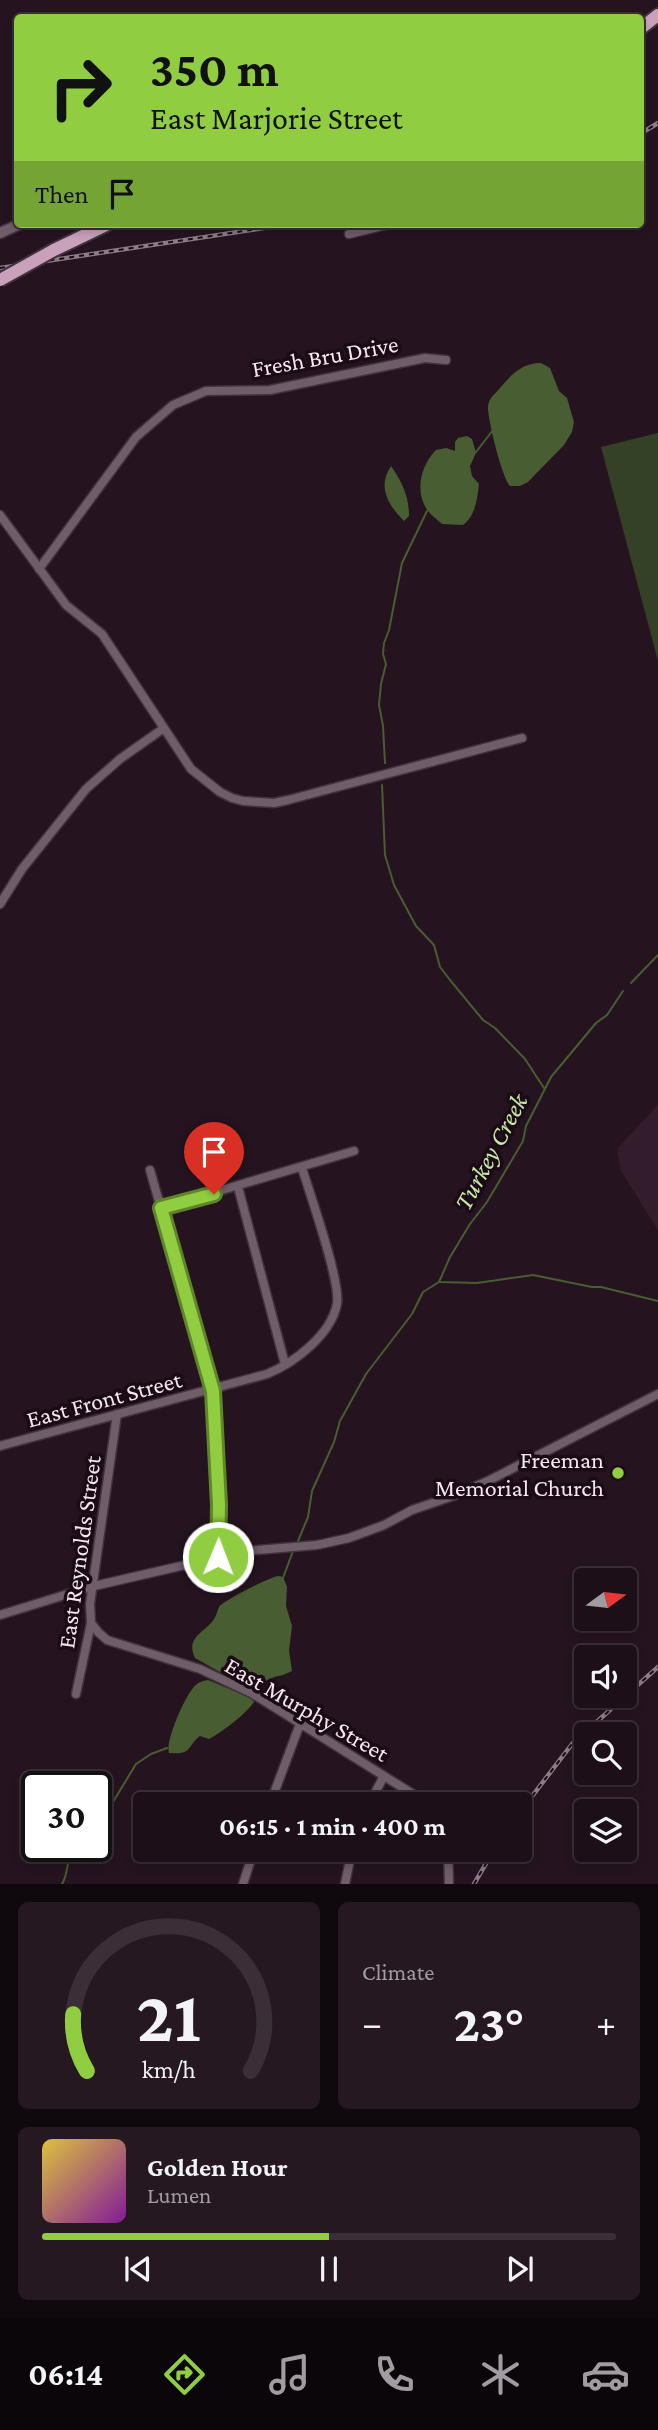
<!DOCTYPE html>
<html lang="en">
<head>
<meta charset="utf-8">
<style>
	:root { --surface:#1c0f18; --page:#251821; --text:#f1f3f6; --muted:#a09ca2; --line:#3a2f37; --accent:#91cd40 }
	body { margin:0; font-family:"Crimson Pro",serif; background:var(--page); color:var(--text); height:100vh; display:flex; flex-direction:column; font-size:26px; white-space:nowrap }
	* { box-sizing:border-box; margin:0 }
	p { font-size:23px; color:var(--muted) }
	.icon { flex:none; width:38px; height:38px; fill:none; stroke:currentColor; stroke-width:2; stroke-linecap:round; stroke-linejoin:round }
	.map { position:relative; height:1884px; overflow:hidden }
	.side { display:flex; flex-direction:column; gap:18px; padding:18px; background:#0f080d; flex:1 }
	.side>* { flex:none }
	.banner { position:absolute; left:14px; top:14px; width:630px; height:214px; border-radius:7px; box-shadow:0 4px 10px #0003,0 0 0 2px var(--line); background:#91cd40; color:#111; overflow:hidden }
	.needle { width:46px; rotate:75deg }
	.controls { position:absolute; left:574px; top:1568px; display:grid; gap:14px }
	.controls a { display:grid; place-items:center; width:63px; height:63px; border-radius:7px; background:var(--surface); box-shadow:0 4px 10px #0003,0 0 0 2px var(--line); font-size:35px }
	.speed { position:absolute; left:21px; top:1771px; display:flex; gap:14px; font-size:35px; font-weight:700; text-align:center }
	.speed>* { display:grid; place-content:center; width:91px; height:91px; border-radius:50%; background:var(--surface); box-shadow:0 4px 10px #0003,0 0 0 2px var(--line); line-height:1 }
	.speed .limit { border:4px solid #111; border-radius:10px; background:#fff; color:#111 }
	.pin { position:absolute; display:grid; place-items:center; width:60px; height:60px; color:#fff; margin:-72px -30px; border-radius:50% 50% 50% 0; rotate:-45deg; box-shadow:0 0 7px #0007 }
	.pin .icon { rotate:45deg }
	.me { position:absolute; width:77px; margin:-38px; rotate:1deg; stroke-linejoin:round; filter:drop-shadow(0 0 5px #0008) }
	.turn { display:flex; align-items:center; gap:24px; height:147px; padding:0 21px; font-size:32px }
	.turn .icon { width:91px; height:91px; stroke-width:2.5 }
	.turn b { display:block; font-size:49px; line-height:60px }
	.then { display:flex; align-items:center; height:66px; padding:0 21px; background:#0003; gap:14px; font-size:26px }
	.big { font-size:52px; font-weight:700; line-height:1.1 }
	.side .card { flex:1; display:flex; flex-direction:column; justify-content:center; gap:10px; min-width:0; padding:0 24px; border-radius:10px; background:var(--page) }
	.side .dial { align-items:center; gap:0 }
	.dial svg { height:182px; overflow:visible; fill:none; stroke:var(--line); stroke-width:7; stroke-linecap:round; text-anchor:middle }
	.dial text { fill:var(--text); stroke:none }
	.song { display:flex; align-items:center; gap:21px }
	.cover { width:84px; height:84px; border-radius:10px; background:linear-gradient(135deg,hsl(50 70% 55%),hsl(290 70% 35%)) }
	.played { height:7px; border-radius:4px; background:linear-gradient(90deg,var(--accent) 50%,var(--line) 50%) }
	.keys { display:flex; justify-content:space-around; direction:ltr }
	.heat { display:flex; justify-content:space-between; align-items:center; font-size:38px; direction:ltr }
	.side .tiles { flex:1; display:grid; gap:18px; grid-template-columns:1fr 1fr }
	.card:last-child { grid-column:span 2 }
	.trip { position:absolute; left:133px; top:1792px; width:399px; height:70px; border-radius:7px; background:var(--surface); box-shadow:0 4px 10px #0003,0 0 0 2px var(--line); font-weight:700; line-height:70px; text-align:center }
	.dock { display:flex; height:112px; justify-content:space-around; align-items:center; background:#0b060a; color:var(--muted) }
	.dock .icon { width:49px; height:49px }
	.dock .on { color:var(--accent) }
	.dock b { font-size:32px; color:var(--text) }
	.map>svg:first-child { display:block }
	.built { fill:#331d2c }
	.green { fill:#344126 }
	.water { fill:#485d32 }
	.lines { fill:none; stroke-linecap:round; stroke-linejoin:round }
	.stream { stroke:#485d32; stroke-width:2 }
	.minor-casing { stroke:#42323d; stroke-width:11 }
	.tertiary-casing { stroke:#42323d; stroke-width:13 }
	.primary-casing { stroke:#42323d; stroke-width:16 }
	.minor { stroke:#705d6a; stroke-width:8 }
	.tertiary { stroke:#705d6a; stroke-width:10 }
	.primary { stroke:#c9a1bb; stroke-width:12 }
	.rail-casing { stroke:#8b7c86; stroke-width:4.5 }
	.rail { stroke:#1b0b16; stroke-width:2; stroke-dasharray:5; stroke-linecap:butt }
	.primary-bridge-casing { stroke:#42323d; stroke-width:16; stroke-linecap:butt }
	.primary-bridge { stroke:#c9a1bb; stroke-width:12 }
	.route-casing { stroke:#5e852a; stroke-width:18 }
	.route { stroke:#91cd40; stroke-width:12 }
	.poi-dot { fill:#91cd40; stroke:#1b0b16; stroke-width:2.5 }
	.labels { text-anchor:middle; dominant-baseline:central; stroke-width:7; stroke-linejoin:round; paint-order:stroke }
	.street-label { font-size:24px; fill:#f4e8f0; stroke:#1b0b16 }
	.poi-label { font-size:24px; fill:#f4e8f0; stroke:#1b0b16; text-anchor:end }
	.water-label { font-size:26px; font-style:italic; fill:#c6e9a3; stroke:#1b0b16 }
</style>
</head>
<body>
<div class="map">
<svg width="658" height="1884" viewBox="0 0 658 1884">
	<rect width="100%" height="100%" fill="#251420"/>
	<!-- built -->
	<path class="built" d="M658,1105V1230L621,1171L617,1149Z"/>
	<!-- green -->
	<path class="green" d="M658,433V661L601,447Z"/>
	<!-- water -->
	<path class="water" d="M541,363L550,368L559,391L567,398L574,422L572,432L564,445L528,482L520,486H510C502,478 487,417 488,406C489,398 495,394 500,388C512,374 522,363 541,363Z
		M467,436L472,439L476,453L470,466L472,476L479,484C477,499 476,515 463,525L442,524C437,519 430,515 426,508C415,490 421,465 436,450L446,448L455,451V442L458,438Z
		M391,466C402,482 409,496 409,516L404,521C388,505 377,487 391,466Z
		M278,1576L283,1577L287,1587L286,1606L292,1626L289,1651L292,1671L283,1675L274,1677L258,1686L241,1684L195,1658C186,1639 201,1634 212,1622C216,1617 217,1612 219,1607C223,1601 270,1577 278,1576Z
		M208,1680L251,1698L254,1702C246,1714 222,1732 209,1739L200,1736C186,1747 193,1755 169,1753C165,1741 184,1699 193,1688C197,1683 201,1681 208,1680Z"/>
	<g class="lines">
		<!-- stream -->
		<path class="stream" d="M476,452L493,430
			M385,763L383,726L379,705L381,684L386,664L383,654L384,643L389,630L402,563L427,511
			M382,785L385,855L394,885L416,926L434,945L440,967L450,980L483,1020L495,1028L525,1059L544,1088
			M631,983L658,955
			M440,1282L477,1283L533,1275L592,1287H601L658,1301
			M298,1541L308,1517L312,1491L334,1442L340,1421L366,1374L412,1314L423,1292L439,1282L450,1257L470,1224L487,1202L523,1141L526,1126L551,1077L596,1023L607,1015L623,991
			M283,1578L293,1551
			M96,1830L136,1764L151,1754L167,1748
			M62,1884C71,1869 62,1861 80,1846"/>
		<!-- minor casing -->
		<g class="minor-casing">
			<path id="minor" d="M349,234L390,224
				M0,515L66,605L102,634L191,769L220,792L232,798L243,801L274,803L288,800L522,738
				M39,569L136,437L173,405L206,391L270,390L425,358L446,360
				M0,904L22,869L86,789L120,759L164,728
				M150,1170L213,1390L219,1505L218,1557
				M238,1187L285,1364
				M161,1208L354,1151
				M0,1446L267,1374C294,1363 331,1335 337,1304C341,1282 310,1194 302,1168
				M0,1615L94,1586L246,1551L317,1545L349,1538L384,1525L412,1510L453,1496L488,1481L658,1394
				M91,1623L98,1632L107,1640L200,1669L253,1694L416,1796L424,1804
				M76,1694L91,1623L90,1604L117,1414
				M270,1804L300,1724
				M369,1804L384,1776
				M448,1850L449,1884
				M243,1884L254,1850
				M345,1884L352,1850"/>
		</g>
		<!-- tertiary casing -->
		<g class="tertiary-casing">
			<path id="tertiary" d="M0,233L20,224"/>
		</g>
		<!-- primary casing -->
		<g class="primary-casing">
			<path id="primary" d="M640,29L658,15
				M54,250L108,224"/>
		</g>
		<!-- minor -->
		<use href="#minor" class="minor"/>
		<!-- tertiary -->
		<use href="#tertiary" class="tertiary"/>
		<!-- primary -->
		<use href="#primary" class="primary"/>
		<!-- rail casing -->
		<g class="rail-casing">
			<path id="rail" d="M640,134L658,123
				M0,268L290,224
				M520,1812L572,1744L658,1667
				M474,1884L494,1850"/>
		</g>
		<!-- rail -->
		<use href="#rail" class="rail"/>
		<!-- primary-bridge casing -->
		<g class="primary-bridge-casing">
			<path id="primary-bridge" d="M0,280L54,250"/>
		</g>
		<!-- primary-bridge -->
		<use href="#primary-bridge" class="primary-bridge"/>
	</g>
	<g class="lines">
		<!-- route casing -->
		<g class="route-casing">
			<path id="route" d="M214,1194L161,1208L213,1391L219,1505L218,1557"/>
		</g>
		<!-- route -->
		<use href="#route" class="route"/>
	</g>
	<!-- markers -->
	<circle class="poi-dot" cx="618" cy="1473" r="7"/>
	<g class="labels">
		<!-- street labels -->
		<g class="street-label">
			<text transform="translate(325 356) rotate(-10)">Fresh Bru Drive</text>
			<text transform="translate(104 1399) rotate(-15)">East Front Street</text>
			<text transform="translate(79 1552) rotate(-82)">East Reynolds Street</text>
			<text transform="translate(307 1709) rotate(30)">East Murphy Street</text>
		</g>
		<!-- poi labels -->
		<g class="poi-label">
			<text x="604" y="1459">Freeman<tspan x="604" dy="28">Memorial Church</tspan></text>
		</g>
		<!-- water labels -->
		<g class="water-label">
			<text transform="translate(491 1152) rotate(-62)">Turkey Creek</text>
		</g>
	</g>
</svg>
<div class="controls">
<a><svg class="needle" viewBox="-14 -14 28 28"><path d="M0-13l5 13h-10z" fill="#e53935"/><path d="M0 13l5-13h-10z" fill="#a09ca2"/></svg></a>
<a><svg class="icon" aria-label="sound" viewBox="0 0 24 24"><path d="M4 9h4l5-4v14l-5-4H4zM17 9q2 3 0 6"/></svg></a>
<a><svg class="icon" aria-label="search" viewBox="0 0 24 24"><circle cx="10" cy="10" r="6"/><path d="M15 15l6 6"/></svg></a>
<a><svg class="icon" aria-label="layers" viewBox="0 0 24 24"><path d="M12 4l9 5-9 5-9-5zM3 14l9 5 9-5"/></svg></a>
</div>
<div class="speed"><div class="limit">30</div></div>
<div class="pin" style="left:214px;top:1194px;background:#d93025"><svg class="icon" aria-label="arrive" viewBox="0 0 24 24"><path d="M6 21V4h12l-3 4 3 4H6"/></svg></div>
<svg class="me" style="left:218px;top:1557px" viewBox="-20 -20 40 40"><circle r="17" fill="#91cd40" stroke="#fff" stroke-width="3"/><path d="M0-11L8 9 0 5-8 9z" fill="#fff"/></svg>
<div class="trip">06:15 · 1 min · 400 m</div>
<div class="banner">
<div class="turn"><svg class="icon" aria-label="right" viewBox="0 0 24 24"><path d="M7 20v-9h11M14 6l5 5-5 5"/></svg><div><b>350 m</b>East Marjorie Street</div></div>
<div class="then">Then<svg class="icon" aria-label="arrive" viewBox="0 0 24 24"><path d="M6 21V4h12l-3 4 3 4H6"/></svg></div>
</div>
</div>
<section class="side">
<div class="tiles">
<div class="card dial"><svg viewBox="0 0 100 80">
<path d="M14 69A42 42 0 1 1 86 69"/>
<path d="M14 69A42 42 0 0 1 8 44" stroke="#91cd40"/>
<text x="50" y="56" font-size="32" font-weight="700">21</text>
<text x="50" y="72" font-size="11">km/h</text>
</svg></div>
<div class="card"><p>Climate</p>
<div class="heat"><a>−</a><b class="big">23°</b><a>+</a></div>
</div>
<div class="card">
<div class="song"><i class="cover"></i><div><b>Golden Hour</b><p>Lumen</p></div></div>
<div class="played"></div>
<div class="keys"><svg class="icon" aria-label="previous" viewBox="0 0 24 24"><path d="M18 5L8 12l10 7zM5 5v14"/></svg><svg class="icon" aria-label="pause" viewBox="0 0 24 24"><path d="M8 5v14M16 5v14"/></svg><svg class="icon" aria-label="next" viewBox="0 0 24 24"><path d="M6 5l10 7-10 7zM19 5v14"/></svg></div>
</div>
</div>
</section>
<nav class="dock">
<b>06:14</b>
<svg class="icon on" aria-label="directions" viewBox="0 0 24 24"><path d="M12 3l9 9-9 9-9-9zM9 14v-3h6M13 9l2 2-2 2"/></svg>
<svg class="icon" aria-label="music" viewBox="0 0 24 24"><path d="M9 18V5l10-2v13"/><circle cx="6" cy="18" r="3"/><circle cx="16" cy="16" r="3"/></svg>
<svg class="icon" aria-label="phone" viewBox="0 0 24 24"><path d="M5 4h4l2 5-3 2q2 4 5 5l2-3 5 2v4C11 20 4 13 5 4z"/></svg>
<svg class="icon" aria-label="climate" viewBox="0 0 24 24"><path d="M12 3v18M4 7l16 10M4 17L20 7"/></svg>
<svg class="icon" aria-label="car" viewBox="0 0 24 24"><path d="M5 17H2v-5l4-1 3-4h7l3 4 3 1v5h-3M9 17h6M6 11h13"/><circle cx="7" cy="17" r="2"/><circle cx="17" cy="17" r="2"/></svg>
</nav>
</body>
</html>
